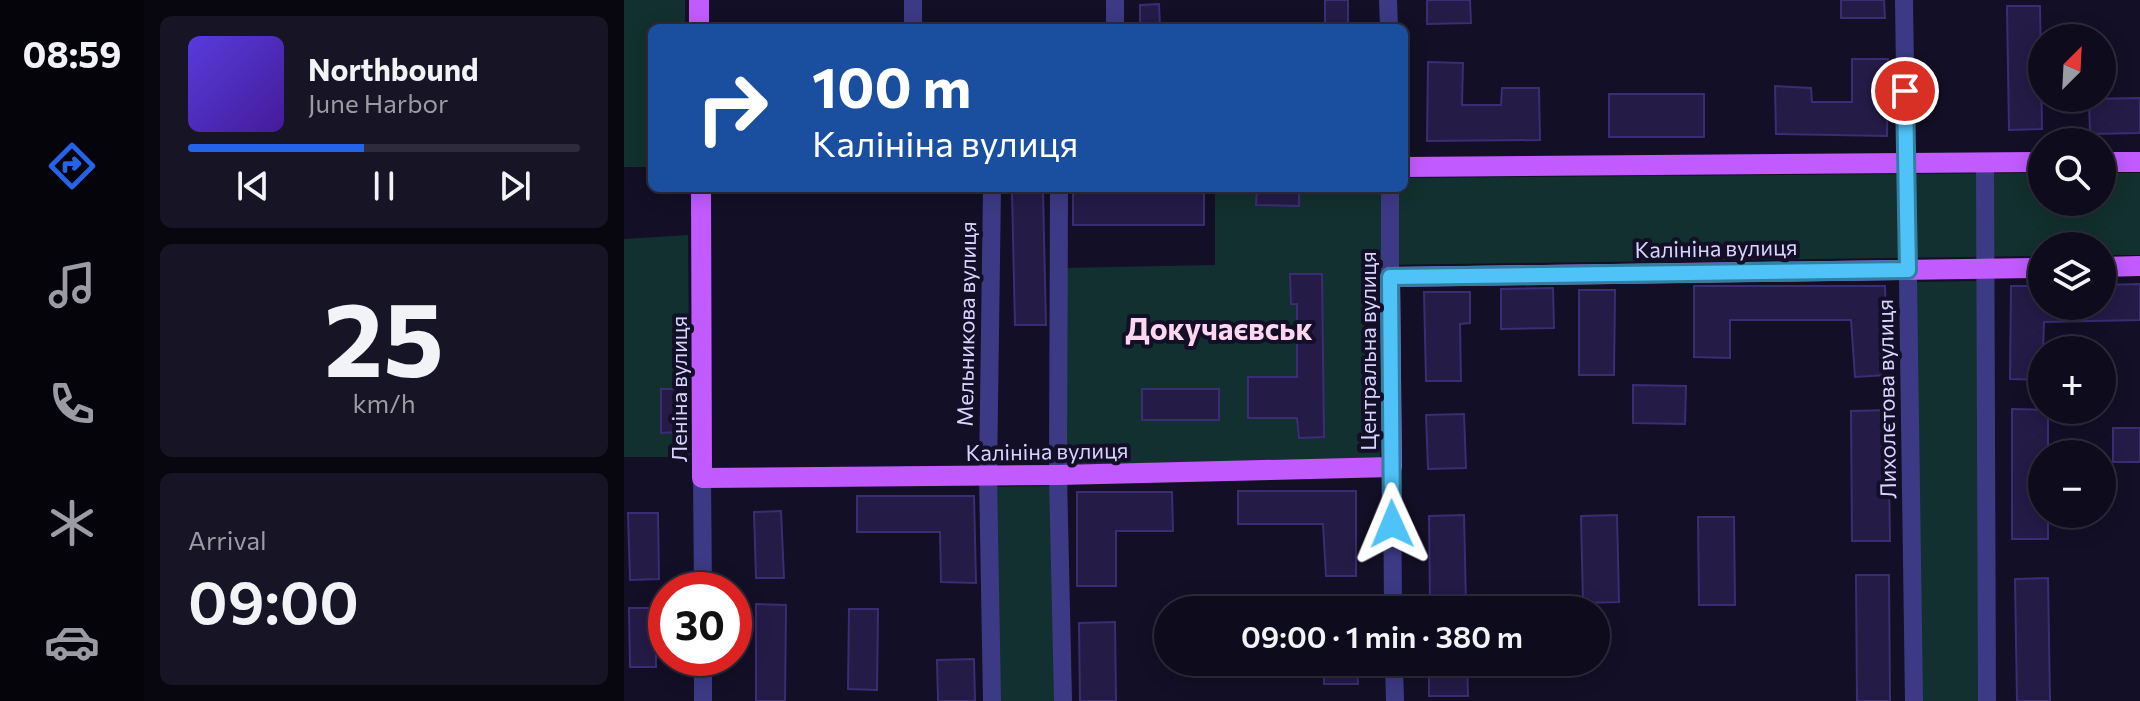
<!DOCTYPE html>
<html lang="en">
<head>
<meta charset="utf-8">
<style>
	:root { --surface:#0e0b1c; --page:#171425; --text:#f1f3f6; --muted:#9b9ba3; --line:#2e2b3b; --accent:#2563eb }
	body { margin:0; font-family:Commissioner,sans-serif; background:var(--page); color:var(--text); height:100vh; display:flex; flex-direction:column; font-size:30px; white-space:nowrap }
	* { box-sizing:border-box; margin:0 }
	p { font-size:26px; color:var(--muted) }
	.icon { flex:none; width:44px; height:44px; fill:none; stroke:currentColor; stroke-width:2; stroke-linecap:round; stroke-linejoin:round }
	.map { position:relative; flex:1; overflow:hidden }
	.drawer { display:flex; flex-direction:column; gap:16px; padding:16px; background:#08060f; width:480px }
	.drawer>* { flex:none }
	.banner { position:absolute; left:24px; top:24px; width:760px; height:168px; border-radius:12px; box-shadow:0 4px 20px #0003,0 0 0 2px var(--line); background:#1a4fa0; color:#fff; overflow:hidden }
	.needle { width:52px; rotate:24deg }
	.tools { position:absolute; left:1404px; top:24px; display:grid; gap:16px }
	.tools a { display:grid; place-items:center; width:88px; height:88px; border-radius:50%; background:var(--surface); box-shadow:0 4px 20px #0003,0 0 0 2px var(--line); font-size:40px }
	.speed { position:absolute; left:24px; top:572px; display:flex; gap:16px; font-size:40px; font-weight:700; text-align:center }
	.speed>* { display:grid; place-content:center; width:104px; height:104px; border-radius:50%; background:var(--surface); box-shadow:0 4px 20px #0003,0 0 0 2px var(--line); line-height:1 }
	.speed .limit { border:12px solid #d22; background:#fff; color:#111 }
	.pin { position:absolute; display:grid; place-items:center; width:68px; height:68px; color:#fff; margin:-34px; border:4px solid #fff; border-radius:50%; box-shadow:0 2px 8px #0007 }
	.me { position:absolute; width:88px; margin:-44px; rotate:359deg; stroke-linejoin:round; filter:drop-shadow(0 0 6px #0008) }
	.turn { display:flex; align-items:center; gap:28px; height:168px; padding:0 32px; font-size:36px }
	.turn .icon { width:104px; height:104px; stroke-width:2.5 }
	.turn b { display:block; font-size:56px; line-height:68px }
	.big { font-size:60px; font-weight:600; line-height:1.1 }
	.drawer .widget { flex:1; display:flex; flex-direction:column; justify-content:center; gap:12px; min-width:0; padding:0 28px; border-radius:12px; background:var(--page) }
	.drawer .dial { align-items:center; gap:0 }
	.dial b { font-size:104px; line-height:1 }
	.song { display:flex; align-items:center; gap:24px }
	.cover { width:96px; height:96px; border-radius:12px; background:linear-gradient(135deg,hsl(250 70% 55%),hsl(260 70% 35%)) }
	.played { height:8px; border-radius:4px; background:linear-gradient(90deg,var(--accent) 45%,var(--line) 45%) }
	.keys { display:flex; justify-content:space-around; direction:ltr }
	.trip { position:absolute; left:530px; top:596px; width:456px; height:80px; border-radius:40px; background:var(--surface); box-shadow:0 4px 20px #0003,0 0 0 2px var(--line); font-weight:600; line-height:80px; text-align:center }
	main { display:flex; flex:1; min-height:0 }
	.dock { display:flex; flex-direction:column; width:144px; justify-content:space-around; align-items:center; background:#06040b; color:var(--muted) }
	.dock .icon { width:56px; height:56px }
	.dock .selected { color:var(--accent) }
	.dock b { font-size:36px; color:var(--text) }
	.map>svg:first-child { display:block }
	.green { fill:#12302f }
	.building { fill:#241b47; stroke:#3b2d73; stroke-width:2 }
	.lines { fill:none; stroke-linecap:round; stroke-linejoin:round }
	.minor { stroke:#3d3a85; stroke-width:18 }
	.major { stroke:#c25bff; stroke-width:20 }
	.route-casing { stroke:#337fa1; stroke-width:20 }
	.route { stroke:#4fc3f7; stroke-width:14 }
	.labels { text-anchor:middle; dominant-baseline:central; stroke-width:8; stroke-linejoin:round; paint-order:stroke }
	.street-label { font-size:22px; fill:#d9d4ff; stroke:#130f26 }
	.district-label { font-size:30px; font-weight:bold; fill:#ffd6f0; stroke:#130f26 }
</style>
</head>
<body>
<main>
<nav class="dock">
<b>08:59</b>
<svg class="icon selected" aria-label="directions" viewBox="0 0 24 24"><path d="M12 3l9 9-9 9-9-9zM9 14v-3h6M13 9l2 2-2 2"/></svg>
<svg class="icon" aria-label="music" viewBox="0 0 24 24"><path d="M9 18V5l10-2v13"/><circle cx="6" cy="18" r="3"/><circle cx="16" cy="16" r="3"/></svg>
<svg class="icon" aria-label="phone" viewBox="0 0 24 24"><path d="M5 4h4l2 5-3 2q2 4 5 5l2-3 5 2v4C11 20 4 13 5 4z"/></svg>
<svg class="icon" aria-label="climate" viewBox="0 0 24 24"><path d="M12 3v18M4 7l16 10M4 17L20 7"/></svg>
<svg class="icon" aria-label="car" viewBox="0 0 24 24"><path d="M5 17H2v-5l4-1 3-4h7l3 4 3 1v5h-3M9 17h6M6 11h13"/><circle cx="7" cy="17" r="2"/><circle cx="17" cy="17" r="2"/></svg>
</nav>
<section class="drawer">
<div class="widget">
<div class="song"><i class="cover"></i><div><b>Northbound</b><p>June Harbor</p></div></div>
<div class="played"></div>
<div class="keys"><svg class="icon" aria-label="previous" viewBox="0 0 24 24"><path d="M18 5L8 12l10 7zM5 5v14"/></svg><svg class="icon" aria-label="pause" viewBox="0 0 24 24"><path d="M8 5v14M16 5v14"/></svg><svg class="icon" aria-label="next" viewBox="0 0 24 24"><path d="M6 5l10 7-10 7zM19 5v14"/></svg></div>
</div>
<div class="widget dial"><b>25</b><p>km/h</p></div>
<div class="widget"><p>Arrival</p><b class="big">09:00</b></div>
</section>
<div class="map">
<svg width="1516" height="701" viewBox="0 0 1516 701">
	<rect width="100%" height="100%" fill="#130f26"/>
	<!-- green -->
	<path class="green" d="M0,0H61V28H28V167H0Z
		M1418,173V202H1478V173H1516V255H1478V246H1418V256L754,265L756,458L433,465L435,268L591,265V188H780V178Z
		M64,235L66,457H0V239Z
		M1361,281L1363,701H1290L1284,282Z
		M434,486L439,701H368L364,487Z"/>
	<!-- building -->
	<path class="building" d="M701,0H724V24H701Z
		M803,0H846L847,23L803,24Z
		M1217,0H1260L1261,18H1217Z
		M535,4L536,28H516V5Z
		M1383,6H1416L1418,129L1385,130Z
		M1228,59H1264L1263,136L1152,134L1151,86L1187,88L1188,102H1228Z
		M804,62L839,63L838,105H877L878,88H915L916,140L803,141Z
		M985,94H1080V137H985Z
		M1516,98V133L1466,134L1465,99Z
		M633,188L675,189V206L632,205Z
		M419,192L422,325H391L388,193Z
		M449,192H580V225H449Z
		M666,274H698L700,437L675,438L673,418H624V377H673V304H667Z
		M1516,284V320L1420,322L1418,380L1386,379L1387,286H1418V306H1478V285Z
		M1070,286H1261L1264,375L1231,377L1227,320H1106V358L1070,357Z
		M929,288L930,328L877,329V289Z
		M955,290H991L990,375H955Z
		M800,292H846V323L836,324L837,381H802Z
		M1009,385L1062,386L1061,424L1009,423Z
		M37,389H55V432L37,433Z
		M518,389H595V420H518Z
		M1388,409L1424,410V454H1418V514H1424V539H1388Z
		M1264,410L1266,541H1228L1227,411Z
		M840,414L842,468L804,469L802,415Z
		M1489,428H1516V462H1489Z
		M614,491H732V576H702L699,524H614Z
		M453,492H548L549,531H492V586H453Z
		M233,496H350L352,583L317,582L316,532H233Z
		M157,511L160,578H132L130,512Z
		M4,513H34L35,579L6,580Z
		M840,515L842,603L806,604L805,516Z
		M993,515L995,602L959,603L957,516Z
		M1074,517H1110L1111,605H1075Z
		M1232,575H1265L1266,701H1233Z
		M1424,578L1426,701H1393L1391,579Z
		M132,604L162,605L161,701H132Z
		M5,608H32V667H6Z
		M225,609H254L253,690L224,689Z
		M491,622L492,701H456L455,623Z
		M350,659L351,701H314L313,660Z
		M700,662H733L734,684H700Z
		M805,662H843L844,696H805Z"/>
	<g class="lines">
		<!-- minor -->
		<path class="minor" d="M289,0V28
			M491,0V28
			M764,0L765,28
			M1280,0L1290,701
			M1361,162L1363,701
			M435,188L434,475L439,701
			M766,188V277
			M768,467L769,610
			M78,478L79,590
			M79,658V701
			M770,662L771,701
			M368,701L364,476L368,188"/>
		<!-- major -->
		<path class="major" d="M75,0V28
			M1478,162H1516
			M780,167L1418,162
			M77,188L78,478L434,475L768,467L766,277L1418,268
			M1478,267L1516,266"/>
	</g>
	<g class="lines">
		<!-- route casing -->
		<g class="route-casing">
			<path id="route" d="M768,524L766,277L1284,270L1281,91"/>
		</g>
		<!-- route -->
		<use href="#route" class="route"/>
	</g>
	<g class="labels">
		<!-- street labels -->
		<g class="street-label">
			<text transform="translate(1092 248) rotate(-1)">Калініна вулиця</text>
			<text transform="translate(342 324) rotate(-89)">Мельникова вулиця</text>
			<text transform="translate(743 351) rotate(-90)">Центральна вулиця</text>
			<text transform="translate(54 389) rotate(-90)">Леніна вулиця</text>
			<text transform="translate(1262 399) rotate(-91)">Лихолєтова вулиця</text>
			<text transform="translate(423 451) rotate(-1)">Калініна вулиця</text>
		</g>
		<!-- district labels -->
		<g class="district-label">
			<text x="595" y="327">Докучаєвськ</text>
		</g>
	</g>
</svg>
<div class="tools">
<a><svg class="needle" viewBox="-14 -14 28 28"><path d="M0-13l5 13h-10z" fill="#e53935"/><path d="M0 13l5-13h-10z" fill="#9b9ba3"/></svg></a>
<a><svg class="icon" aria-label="search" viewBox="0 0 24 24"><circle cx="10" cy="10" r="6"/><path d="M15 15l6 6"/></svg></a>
<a><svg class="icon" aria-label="layers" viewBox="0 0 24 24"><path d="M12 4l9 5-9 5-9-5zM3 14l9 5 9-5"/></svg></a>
<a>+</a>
<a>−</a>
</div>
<div class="speed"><div class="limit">30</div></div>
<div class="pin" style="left:1281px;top:91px;background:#d93025"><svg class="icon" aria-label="arrive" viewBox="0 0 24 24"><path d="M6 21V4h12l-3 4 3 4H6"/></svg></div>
<svg class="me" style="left:768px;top:524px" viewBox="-20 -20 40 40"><path d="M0-17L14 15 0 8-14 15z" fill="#4fc3f7" stroke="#fff" stroke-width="4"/></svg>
<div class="trip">09:00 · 1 min · 380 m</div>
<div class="banner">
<div class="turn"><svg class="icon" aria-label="right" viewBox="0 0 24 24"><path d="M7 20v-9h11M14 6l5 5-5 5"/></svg><div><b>100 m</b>Калініна вулиця</div></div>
</div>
</div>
</main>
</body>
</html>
